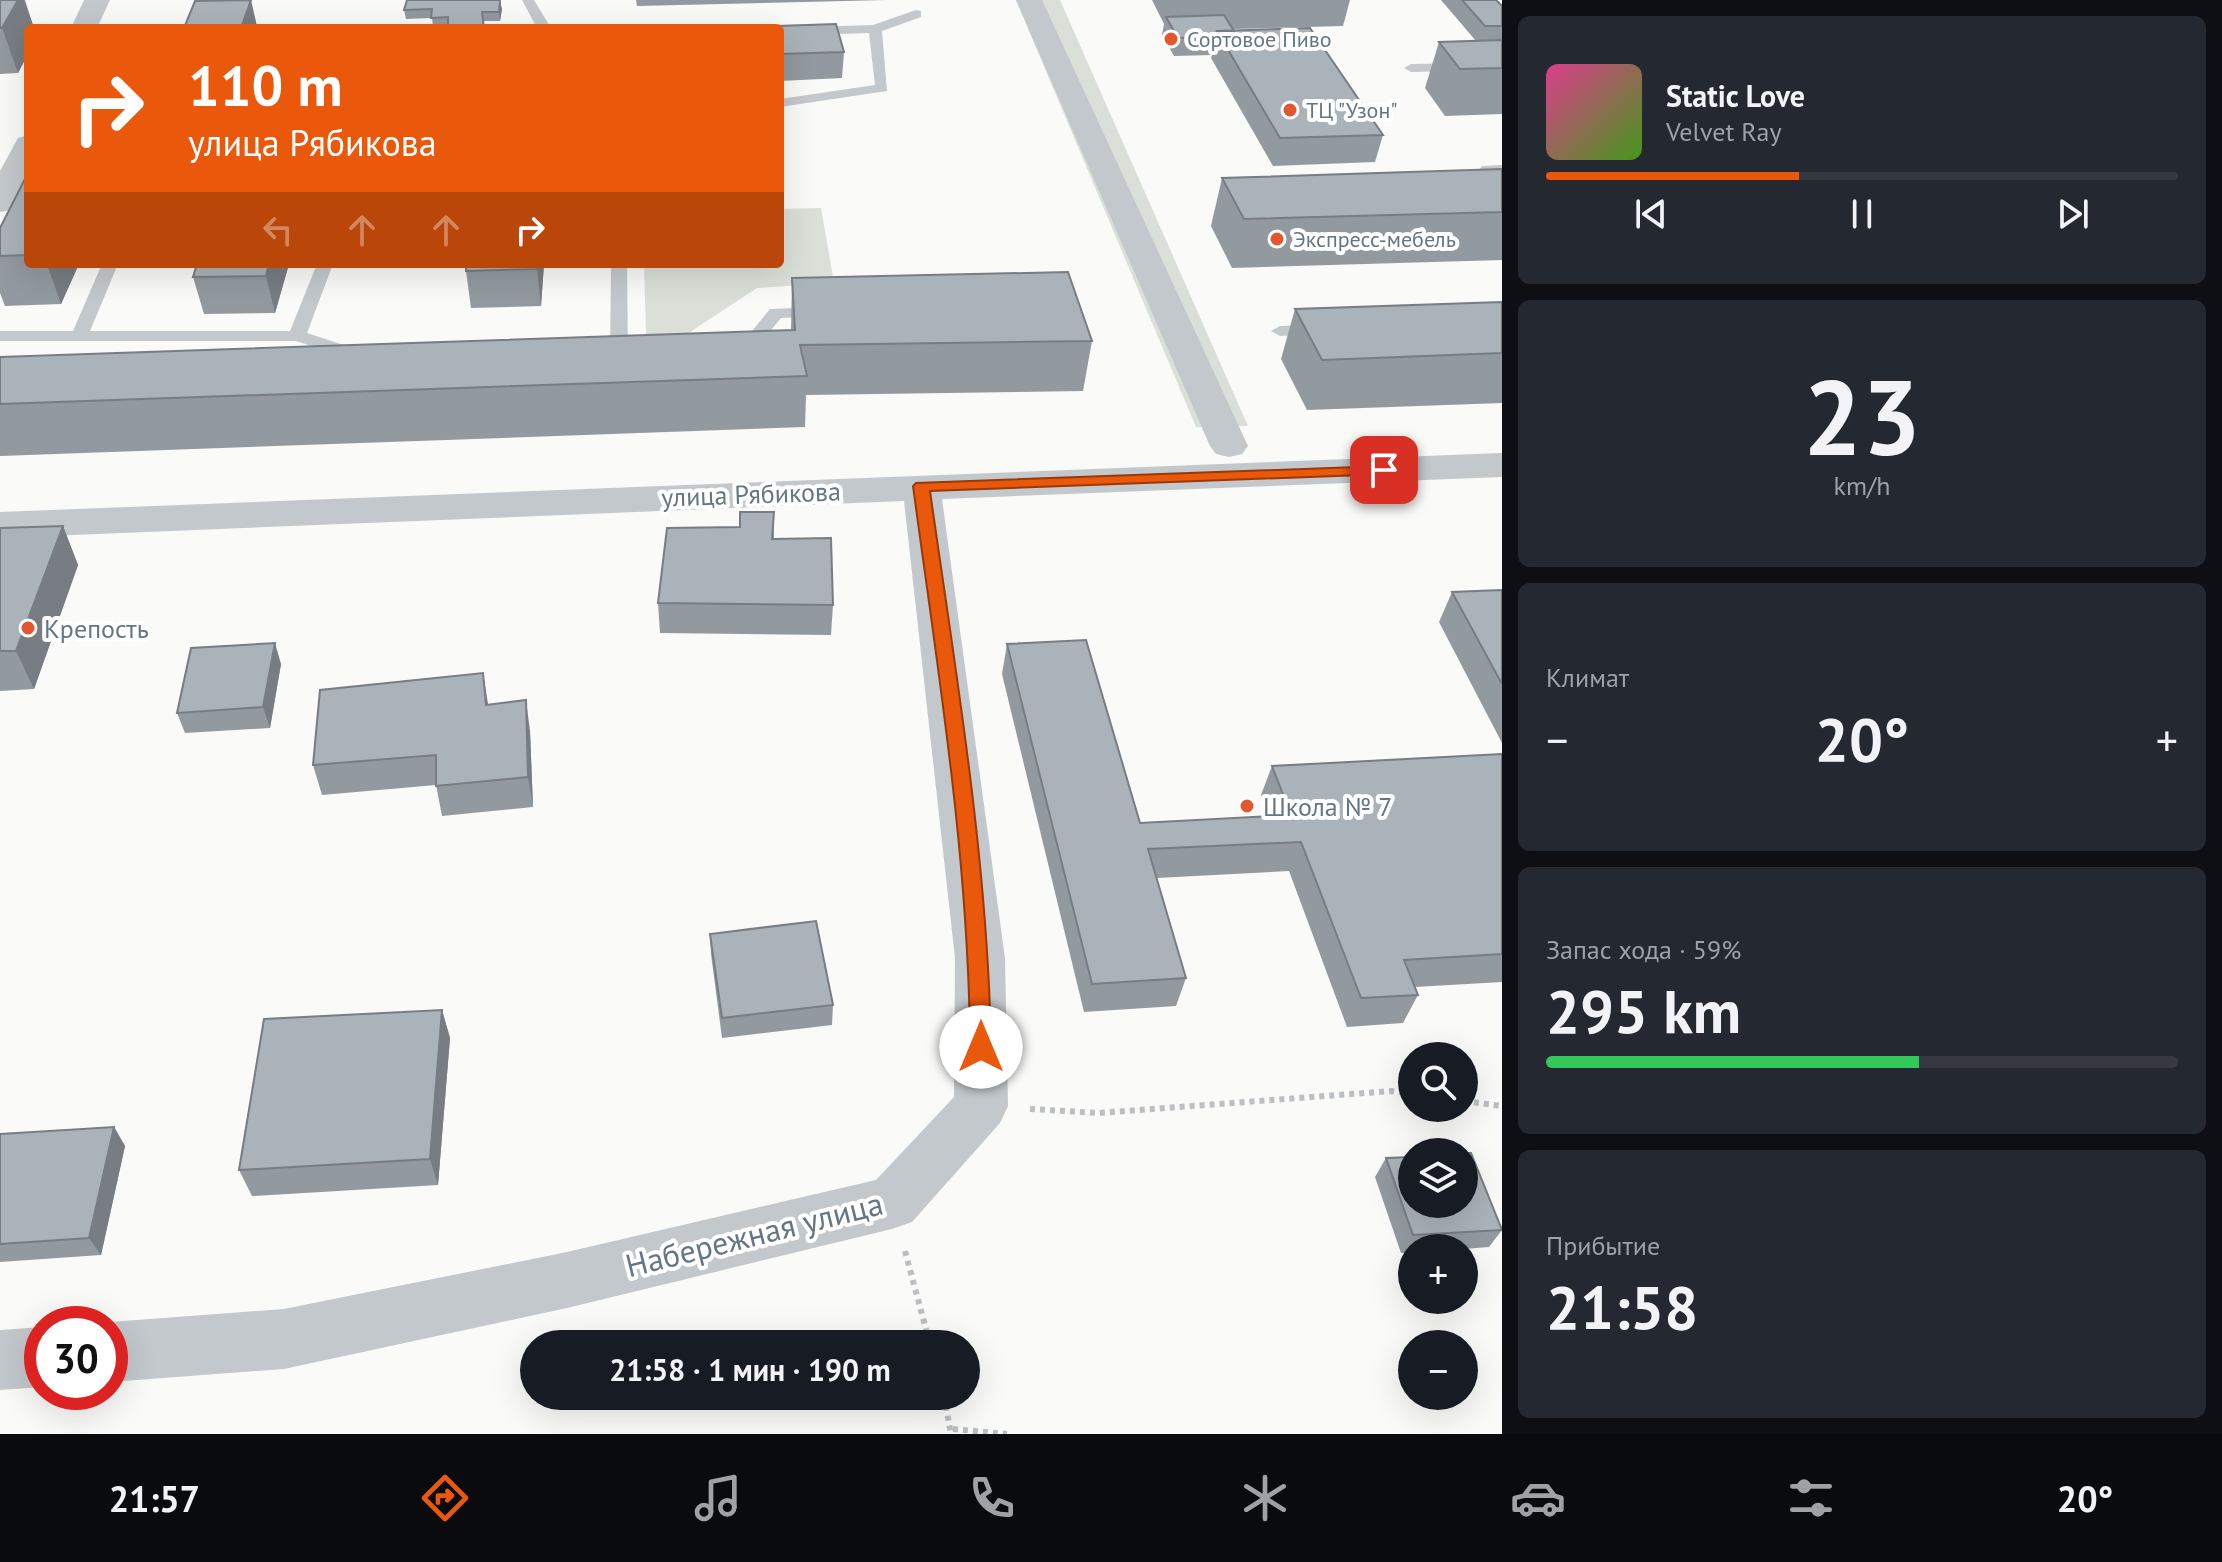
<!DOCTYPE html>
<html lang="ru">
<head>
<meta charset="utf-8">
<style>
	:root { --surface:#171b24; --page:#242831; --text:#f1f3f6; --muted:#9ea1a6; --line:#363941; --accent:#ea580c }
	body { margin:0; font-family:"PT Sans",sans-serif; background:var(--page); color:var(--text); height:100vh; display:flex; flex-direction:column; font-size:30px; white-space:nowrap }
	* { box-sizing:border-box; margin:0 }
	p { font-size:26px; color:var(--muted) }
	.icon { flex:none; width:44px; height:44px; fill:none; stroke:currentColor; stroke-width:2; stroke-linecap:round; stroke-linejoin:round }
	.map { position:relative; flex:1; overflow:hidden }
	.drawer { display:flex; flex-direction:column; gap:16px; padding:16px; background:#0d0f14; width:720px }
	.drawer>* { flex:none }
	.top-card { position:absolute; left:24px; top:24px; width:760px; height:244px; border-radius:8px; box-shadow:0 8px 32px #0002; background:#ea580c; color:#fff; overflow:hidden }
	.controls { position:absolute; left:1398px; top:1042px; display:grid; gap:16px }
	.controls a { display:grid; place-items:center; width:80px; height:80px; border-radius:50%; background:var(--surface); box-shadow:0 8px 32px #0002; font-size:40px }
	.speed { position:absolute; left:24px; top:1306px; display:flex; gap:16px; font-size:40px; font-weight:700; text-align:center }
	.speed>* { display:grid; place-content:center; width:104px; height:104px; border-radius:50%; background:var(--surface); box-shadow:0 8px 32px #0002; line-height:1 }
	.speed .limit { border:12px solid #d22; background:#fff; color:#111 }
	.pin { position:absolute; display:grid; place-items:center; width:68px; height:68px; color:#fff; margin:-34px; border-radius:16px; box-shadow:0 4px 12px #0006 }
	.me { position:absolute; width:88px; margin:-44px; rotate:0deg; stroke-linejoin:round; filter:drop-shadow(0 0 6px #0008) }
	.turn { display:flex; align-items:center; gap:28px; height:168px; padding:0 32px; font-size:36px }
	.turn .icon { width:104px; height:104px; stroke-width:2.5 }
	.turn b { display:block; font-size:56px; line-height:68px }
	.lanes { display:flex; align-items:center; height:76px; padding:0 32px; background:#0003; justify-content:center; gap:40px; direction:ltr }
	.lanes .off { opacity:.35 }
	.big { font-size:60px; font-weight:600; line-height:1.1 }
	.drawer .tile { flex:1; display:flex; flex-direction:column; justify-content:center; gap:12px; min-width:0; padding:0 28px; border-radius:12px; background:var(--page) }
	.drawer .dial { align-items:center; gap:0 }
	.dial b { font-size:104px; line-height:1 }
	.song { display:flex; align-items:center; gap:24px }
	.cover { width:96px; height:96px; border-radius:12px; background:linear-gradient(135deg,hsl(330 70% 55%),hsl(100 70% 35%)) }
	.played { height:8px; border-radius:4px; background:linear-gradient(90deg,var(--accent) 40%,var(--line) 40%) }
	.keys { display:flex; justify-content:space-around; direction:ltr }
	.heat { display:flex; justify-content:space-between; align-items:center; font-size:44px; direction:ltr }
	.charge { height:12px; border-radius:6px; background:linear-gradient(90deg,#34c759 59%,var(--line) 0) }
	.trip { position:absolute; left:520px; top:1330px; width:460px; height:80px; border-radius:40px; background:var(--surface); box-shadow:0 8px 32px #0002; font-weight:600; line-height:80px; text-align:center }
	.tabs { display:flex; height:128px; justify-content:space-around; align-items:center; background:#090b0e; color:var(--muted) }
	.tabs .icon { width:56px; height:56px }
	.tabs .current { color:var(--accent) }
	.tabs b { font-size:36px; color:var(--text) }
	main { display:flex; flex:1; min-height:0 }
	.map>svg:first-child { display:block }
	.green { fill:#dadfd7 }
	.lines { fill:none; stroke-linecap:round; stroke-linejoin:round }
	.path { stroke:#bbbfc2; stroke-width:6; stroke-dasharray:5 5; stroke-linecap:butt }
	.lane { fill:#c3c8cc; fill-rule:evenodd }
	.street { fill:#c3c8cc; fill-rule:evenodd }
	.wall { fill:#929a9f }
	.shaded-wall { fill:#777d82 }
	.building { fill:#aab3b9; stroke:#777d82; stroke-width:2 }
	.route { fill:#ea580c; stroke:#983908; stroke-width:2 }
	.poi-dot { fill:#e4572e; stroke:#fff; stroke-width:3 }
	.labels { text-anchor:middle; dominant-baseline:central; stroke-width:8; stroke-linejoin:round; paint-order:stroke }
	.far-poi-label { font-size:22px; fill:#657683; stroke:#fff; text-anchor:start }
	.street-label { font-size:26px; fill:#657683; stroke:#fff }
	.poi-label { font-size:26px; fill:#657683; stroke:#fff; text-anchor:start }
	.near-street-label { font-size:32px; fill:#657683; stroke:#fff }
</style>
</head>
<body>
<main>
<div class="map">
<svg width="1502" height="1434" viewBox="0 0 1502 1434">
	<rect width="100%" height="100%" fill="#fafaf8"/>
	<!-- green -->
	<path class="green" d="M1016,0H1060L1248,426L1196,427Z
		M821,208L834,283L757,288L687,334L646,335L644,264H780V209Z"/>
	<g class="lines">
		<!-- path -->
		<path class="path" d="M1464,1101L1502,1106
			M1030,1109L1099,1113L1391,1091L1412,1094
			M905,1251L930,1344
			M944,1396L951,1434
			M953,1429L1007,1434"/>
		<!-- lane -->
		<path class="lane" d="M522,0H534L551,28H537Z
			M916,10L921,11V17L882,31L887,91L780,107V99L875,85L869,33L780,36V28L873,25Z
			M1502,62V70L1411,72L1404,68L1411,64Z
			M1502,165V173H1492L1477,195H1467L1464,192L1482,166Z
			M102,264H118L90,331H290L317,264H333L307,333L359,350L362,354L353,359L296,341H0V331H73Z
			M611,264H627L628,364L619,369L610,364Z
			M819,307L825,308L827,312L825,316L781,318L750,356H738L735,352L770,309Z
			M1317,325L1323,326L1326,330L1323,334L1280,336L1271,331L1280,326Z"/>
		<!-- street -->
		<path class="street" d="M84,0H110L97,28H71Z
			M1016,0H1042L1248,446L1242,454L1229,457L1216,454L1210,446Z
			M28,135V176L11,210L0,212V171L18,138Z
			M1502,453V477L942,499L1005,958L1008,1106L1000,1123L912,1222L892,1229L567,1308L284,1369L110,1382V1324H105L110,1322L284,1309L567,1252L876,1180L954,1097L955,958L904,501L0,538V512Z
			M42,1327V1387L0,1390V1330Z"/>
	</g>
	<!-- wall -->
	<path class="wall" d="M0,0H48H25L34,28H28V54L18,73L0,74Z
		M407,0L502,9L500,21H483L448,27H433L432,18L406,19L404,10Z
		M636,0H886L637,6Z
		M1152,0H1350L1343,26L1233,29L1383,135L1375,162L1273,166L1211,58L1212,55L1174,56L1162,35L1164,24Z
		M1441,0H1496L1502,6V114L1445,116L1425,88L1439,42L1476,41Z
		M780,28L844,52L842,78L780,81Z
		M1502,169V260L1232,268L1211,226L1222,178Z
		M28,173V264H79L61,304L5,306L0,293V228Z
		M197,264H289L275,313L204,314L193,277Z
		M544,264L541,306L471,308L466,271Z
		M792,278L1092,341L1083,391L806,395L805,427L0,456V357L791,330Z
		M1502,302V403L1307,410L1281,359L1295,309Z
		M774,512V539L833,605L831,635L660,633L658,603L740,527Z
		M63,526L78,565L34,689L0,691V528Z
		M1502,590V743L1439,622L1452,592Z
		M1007,644L1140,823L1269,816L1261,795L1272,766L1502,754V982L1415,987L1418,995L1403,1023L1347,1027L1289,871L1157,878L1186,978L1176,1006L1084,1012L1002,674Z
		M281,664L270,728L185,733L177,713Z
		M488,705L530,731L533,807L442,816L436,785L322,795L313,765Z
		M710,934L833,1005L832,1025L722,1038L711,954Z
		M442,1010L450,1038L438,1185L252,1196L239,1170Z
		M114,1127L125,1146L101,1255L0,1262V1134Z
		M1386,1158L1502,1230L1489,1247L1464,1249L1412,1248V1252L1401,1253L1375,1177Z"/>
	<!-- shaded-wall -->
	<path class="shaded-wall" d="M18,0H24L34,28H28V54L18,73L2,28Z
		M251,0L257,26L256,28H241Z
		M500,0L502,9L500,21L499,12Z
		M47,264H79L61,304Z
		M269,264H289L275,313L266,276Z
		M537,264H544L541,306L537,269Z
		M63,526L78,565L34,689L16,651Z
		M275,643L281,664L270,728L263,707Z
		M483,673L488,704L491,735L486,705Z
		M526,700L530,731L533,807L528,777Z
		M442,1010L450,1038L438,1185L430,1159Z
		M114,1127L125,1146L101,1255L89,1238Z"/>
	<!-- building -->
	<path class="building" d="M0,0H18L2,28H0Z
		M251,0L241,28H184L195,1Z
		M407,0H500L499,12H482L484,28H448V17L431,18L432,9L404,10Z
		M1462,0H1496L1502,6V26H1485Z
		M1224,15L1234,31H1217L1216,36L1178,38L1166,17Z
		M836,24L844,52L780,54V28H714Z
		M1310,28L1383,135L1280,138L1217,31Z
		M1502,40V68L1460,69L1439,42Z
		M1502,169V212L1244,219L1222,178Z
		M28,173V255L0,256V228Z
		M197,264H269L266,276L193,277Z
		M466,264H537V269L466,271Z
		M1068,272L1092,341L800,345L807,376L0,404V357L795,330L792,278Z
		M1502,302V353L1322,360L1295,309Z
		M740,512H774L772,539L831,538L833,605L658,603L667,528L740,527Z
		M63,526L16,651H0V528Z
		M1502,590V684L1452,592Z
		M1086,640L1140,823L1291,815L1272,766L1502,754V954L1404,960L1418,995L1361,998L1301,842L1148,849L1186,978L1092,984L1007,644Z
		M275,643L263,707L177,713L191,648Z
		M483,673L486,705L526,700L528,777L436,786V755L313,765L320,690Z
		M816,921L833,1005L722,1018L710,934Z
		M442,1010L430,1159L239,1170L264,1019Z
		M114,1127L89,1238L0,1244V1134Z
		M1464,1153H1471L1502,1230L1413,1235L1386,1158L1412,1157V1204H1464Z"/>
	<!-- route -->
	<path class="route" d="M1384,466L1391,470L1389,474L930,491C956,675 988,861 991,1047L988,1053L981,1056L973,1053L970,1047C969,859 938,672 913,486L916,483Z"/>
	<!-- markers -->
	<g class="poi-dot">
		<circle cx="1171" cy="39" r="8"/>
		<circle cx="1290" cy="110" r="8"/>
		<circle cx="1277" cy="239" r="8"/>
		<circle cx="28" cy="628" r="8"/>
		<circle cx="1247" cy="806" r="8"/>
	</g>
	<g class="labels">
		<!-- far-poi labels -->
		<g class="far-poi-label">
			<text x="1187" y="39">Сортовое Пиво</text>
			<text x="1306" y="110">ТЦ "Узон"</text>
			<text x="1293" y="239">Экспресс-мебель</text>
		</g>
		<!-- street labels -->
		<g class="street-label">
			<text transform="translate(751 494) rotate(-2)">улица Рябикова</text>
		</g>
		<!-- poi labels -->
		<g class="poi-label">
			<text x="44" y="628">Крепость</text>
			<text x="1263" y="806">Школа № 7</text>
		</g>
		<!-- near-street labels -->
		<g class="near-street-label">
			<text transform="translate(754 1234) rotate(-14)">Набережная улица</text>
		</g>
	</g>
</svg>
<div class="controls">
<a><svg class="icon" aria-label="search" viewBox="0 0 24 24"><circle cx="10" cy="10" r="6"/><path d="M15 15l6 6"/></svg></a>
<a><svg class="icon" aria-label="layers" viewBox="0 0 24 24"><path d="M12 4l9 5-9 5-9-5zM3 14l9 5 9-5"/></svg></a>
<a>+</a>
<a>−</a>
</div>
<div class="speed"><div class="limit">30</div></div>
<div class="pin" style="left:1384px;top:470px;background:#d93025"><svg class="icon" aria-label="arrive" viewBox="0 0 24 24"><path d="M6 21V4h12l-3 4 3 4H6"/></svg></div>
<svg class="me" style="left:981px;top:1047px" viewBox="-20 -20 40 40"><circle r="19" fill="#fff"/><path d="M0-13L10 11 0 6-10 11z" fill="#ea580c"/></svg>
<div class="trip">21:58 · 1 мин · 190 m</div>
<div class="top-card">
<div class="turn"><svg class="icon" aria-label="right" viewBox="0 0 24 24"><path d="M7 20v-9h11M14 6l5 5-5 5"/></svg><div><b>110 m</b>улица Рябикова</div></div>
<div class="lanes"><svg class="icon off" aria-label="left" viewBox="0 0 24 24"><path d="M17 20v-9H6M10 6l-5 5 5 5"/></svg><svg class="icon off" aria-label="ahead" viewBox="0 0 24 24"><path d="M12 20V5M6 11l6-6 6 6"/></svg><svg class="icon off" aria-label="ahead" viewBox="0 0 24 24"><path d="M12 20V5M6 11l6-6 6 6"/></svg><svg class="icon" aria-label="right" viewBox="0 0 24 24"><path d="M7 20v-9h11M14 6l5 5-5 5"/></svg></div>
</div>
</div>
<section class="drawer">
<div class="tile">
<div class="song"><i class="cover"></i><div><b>Static Love</b><p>Velvet Ray</p></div></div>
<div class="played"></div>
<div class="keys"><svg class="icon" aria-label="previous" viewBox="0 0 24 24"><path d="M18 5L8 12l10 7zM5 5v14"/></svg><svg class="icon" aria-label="pause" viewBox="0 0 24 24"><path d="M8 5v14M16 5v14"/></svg><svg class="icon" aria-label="next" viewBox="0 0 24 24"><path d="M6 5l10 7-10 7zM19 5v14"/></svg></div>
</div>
<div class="tile dial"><b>23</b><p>km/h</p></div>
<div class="tile"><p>Климат</p>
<div class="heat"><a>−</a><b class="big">20°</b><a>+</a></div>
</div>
<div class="tile"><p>Запас хода · 59%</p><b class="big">295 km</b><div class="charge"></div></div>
<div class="tile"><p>Прибытие</p><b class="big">21:58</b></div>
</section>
</main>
<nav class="tabs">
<b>21:57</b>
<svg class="icon current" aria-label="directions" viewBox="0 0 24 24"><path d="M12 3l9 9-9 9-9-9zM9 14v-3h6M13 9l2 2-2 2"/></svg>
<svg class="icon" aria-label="music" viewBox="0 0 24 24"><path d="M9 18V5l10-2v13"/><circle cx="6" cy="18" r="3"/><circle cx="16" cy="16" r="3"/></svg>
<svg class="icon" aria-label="phone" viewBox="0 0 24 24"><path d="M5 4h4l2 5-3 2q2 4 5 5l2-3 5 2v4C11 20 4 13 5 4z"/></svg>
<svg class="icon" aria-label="climate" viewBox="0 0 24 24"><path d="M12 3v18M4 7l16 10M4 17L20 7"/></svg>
<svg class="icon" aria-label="car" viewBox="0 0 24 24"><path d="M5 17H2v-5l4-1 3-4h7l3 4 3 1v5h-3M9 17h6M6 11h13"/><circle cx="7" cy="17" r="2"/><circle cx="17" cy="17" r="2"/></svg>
<svg class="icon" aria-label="filters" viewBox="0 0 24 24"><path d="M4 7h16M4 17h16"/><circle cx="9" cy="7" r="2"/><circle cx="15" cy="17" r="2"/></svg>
<b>20°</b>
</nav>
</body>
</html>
